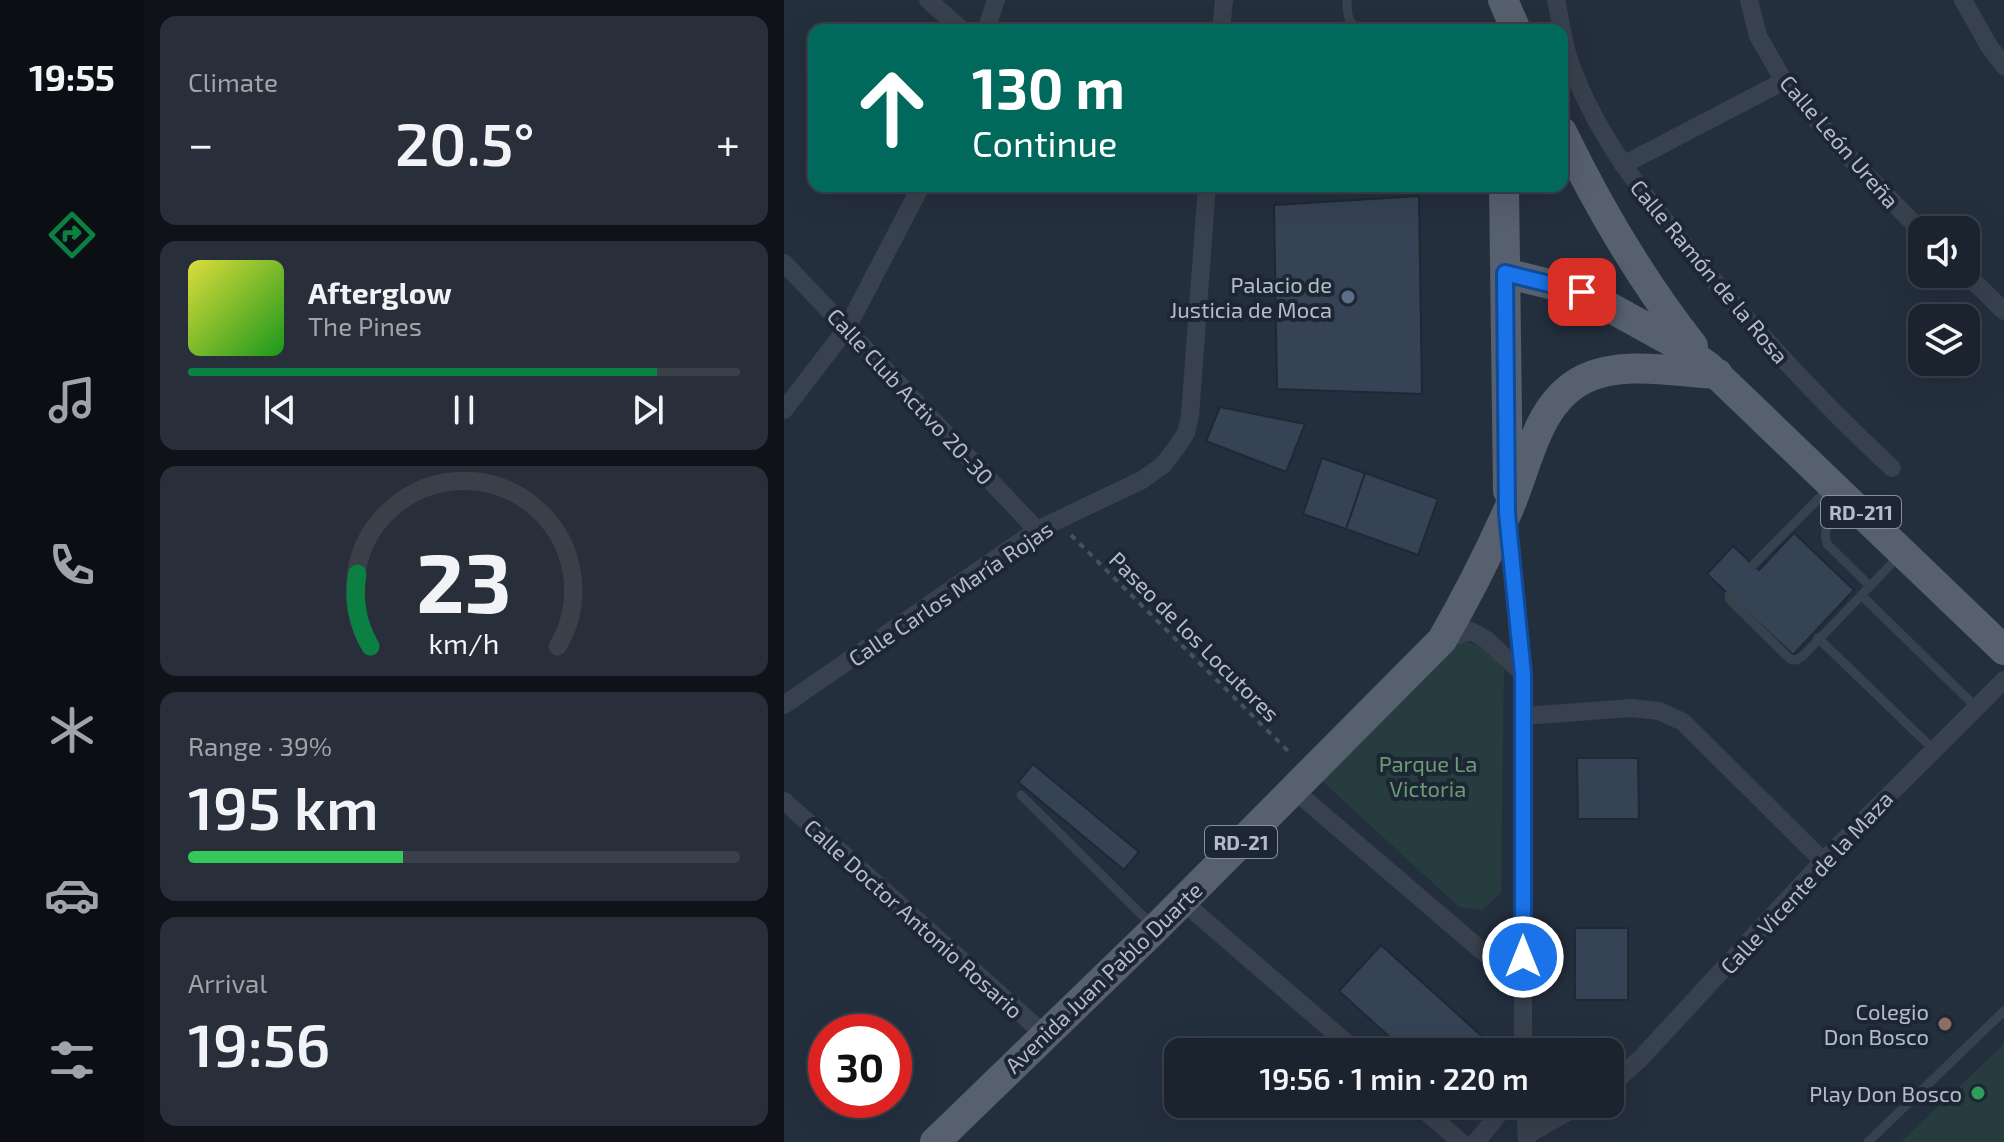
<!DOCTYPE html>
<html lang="en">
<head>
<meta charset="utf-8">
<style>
	:root { --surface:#1b232e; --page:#282f3a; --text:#f1f3f6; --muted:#a0a4aa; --line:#39404a; --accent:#0b8043 }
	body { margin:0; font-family:"Exo 2",sans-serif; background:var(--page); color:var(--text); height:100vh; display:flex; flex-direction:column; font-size:30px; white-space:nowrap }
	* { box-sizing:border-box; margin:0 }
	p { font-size:26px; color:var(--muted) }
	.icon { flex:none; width:44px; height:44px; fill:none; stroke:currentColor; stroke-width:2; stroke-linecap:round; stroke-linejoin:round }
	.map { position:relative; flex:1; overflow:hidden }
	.side { display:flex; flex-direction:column; gap:16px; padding:16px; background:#0f1319; width:640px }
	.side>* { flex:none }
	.top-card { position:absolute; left:24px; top:24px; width:760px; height:168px; border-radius:16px; box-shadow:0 8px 32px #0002,0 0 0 2px var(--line); background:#00695c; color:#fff; overflow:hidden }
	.buttons { position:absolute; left:1124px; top:216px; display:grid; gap:16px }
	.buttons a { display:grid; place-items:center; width:72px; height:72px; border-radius:16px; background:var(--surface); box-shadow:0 8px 32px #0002,0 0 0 2px var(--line); font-size:40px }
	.speed { position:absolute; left:24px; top:1014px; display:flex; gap:16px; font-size:40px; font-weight:700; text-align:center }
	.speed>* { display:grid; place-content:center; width:104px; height:104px; border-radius:50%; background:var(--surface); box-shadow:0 8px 32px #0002,0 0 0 2px var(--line); line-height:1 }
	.speed .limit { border:12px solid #d22; background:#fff; color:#111 }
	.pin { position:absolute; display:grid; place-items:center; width:68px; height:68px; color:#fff; margin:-34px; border-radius:16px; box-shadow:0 4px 12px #0006 }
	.me { position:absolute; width:88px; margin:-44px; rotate:0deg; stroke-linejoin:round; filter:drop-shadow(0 0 6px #0008) }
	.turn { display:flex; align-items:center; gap:28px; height:168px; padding:0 32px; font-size:36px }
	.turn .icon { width:104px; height:104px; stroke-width:2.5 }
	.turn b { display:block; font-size:56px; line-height:68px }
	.big { font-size:60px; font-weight:600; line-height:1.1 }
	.side .card { flex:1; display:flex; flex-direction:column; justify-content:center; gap:12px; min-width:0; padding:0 28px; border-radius:16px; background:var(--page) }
	.side .dial { align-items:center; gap:0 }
	.dial svg { height:208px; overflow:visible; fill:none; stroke:var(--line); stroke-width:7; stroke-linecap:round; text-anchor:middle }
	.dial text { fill:var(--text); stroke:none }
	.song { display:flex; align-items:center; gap:24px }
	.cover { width:96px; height:96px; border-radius:12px; background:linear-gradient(135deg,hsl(60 70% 55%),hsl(120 70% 35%)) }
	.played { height:8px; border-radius:4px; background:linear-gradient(90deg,var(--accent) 85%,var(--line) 85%) }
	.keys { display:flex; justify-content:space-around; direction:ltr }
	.heat { display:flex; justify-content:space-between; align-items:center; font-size:44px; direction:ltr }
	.charge { height:12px; border-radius:6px; background:linear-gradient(90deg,#34c759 39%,var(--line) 0) }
	.trip { position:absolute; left:380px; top:1038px; width:460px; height:80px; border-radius:16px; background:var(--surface); box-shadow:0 8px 32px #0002,0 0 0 2px var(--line); font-weight:600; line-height:80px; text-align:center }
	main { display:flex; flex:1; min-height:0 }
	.dock { display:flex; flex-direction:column; width:144px; justify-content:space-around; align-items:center; background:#0b0e12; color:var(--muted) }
	.dock .icon { width:56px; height:56px }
	.dock .current { color:var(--accent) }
	.dock b { font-size:36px; color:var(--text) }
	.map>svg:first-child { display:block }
	.green { fill:#263c3f }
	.building { fill:#364354; stroke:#1f2835; stroke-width:2 }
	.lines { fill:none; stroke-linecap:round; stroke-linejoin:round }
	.path { stroke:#3f5557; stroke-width:4; stroke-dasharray:6 6; stroke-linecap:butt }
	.lane { stroke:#38414e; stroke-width:9 }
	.street { stroke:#38414e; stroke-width:18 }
	.primary { stroke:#56606e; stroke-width:30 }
	.route-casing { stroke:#114b97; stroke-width:20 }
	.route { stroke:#1a73e8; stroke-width:14 }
	.service-dot { fill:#5c6f8a; stroke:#1d2633; stroke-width:3 }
	.education-dot { fill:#8d6e63; stroke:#1d2633; stroke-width:3 }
	.leisure-dot { fill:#2e9e5b; stroke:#1d2633; stroke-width:3 }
	.labels { text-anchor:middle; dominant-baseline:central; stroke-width:8; stroke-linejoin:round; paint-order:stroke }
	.shield { fill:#1d2633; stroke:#878f9c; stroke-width:2 }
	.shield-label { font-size:20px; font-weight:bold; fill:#b4bcc9 }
	.street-label { font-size:22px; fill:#b4bcc9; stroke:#1d2633 }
	.poi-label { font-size:22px; fill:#b4bcc9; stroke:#1d2633; text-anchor:end }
	.park-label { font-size:22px; fill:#6b9a76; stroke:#1d2633 }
</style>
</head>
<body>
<main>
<nav class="dock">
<b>19:55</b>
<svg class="icon current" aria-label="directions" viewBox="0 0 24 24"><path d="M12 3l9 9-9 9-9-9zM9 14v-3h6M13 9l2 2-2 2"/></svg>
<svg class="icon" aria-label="music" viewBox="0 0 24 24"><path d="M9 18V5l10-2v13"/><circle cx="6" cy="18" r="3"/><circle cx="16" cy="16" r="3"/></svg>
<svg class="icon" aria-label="phone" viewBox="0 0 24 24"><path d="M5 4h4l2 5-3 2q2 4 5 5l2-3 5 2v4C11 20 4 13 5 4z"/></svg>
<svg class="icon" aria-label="climate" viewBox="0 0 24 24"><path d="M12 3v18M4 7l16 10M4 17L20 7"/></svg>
<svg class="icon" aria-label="car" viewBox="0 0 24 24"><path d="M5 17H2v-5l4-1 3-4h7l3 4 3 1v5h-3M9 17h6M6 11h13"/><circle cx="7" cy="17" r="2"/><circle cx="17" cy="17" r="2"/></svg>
<svg class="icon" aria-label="filters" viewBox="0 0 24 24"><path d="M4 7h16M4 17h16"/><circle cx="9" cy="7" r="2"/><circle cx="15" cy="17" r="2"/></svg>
</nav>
<section class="side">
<div class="card"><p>Climate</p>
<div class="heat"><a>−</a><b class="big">20.5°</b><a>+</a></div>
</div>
<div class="card">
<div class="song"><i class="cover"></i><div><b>Afterglow</b><p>The Pines</p></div></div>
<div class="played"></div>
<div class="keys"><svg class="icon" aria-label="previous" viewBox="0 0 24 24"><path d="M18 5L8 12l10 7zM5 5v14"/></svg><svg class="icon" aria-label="pause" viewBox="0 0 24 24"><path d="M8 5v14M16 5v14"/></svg><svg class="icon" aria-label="next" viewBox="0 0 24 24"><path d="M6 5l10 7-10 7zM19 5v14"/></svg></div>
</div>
<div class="card dial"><svg viewBox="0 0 100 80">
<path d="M14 69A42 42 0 1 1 86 69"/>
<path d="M14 69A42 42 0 0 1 9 41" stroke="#0b8043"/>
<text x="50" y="56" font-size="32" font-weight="700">23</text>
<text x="50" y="72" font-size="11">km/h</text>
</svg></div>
<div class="card"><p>Range · 39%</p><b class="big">195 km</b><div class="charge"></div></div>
<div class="card"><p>Arrival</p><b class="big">19:56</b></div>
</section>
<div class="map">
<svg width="1220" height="1142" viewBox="0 0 1220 1142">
	<rect width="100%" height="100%" fill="#242f3e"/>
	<!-- green -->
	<path class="green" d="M675,640L701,647L720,668L717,893L698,910L675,907L537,780Z
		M1220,1044V1142H1117Z"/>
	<!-- building -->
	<path class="building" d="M635,196L638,394L493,389L490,205Z
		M436,407L521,424L502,472L422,441Z
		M538,458L581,473L562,529L519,514Z
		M581,473L654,499L634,555L562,529Z
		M1010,533L1070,590L1009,655L923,574L949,546L975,570Z
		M793,758H854L855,819H794Z
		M249,764L355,852L340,870L234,782Z
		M791,928H844V1000H791Z
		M597,945L712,1049L710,1052H622L555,991Z"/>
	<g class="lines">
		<!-- path -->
		<path class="path" d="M287,535L508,755"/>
		<!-- lane -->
		<path class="lane" d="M563,0C563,14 563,24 578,30
			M1063,504C1050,515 1037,526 1043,544L1086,586
			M969,565L1046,487
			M945,595L946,600L1006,659L1012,660L1019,656L1114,557
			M1077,595L1192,707
			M1034,638L1149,749
			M237,795L369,926
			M1084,1142L1220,1011"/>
		<!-- street -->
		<path class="street" d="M144,0L178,30
			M772,0C777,21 779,45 787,65C814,139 863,199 912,259C973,333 1038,403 1108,468
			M965,0L974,36L1000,81L1058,150L1138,232
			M1179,0L1205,46L1220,66
			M202,30L212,0
			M437,30L440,0
			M839,165L1000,81
			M0,263L253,530
			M1182,274L1220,311
			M0,410L63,328L137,186
			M724,520L739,674V1052
			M658,640L687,631L703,640L739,674
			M0,705L253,530L358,480L379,465L392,448L402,433L406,416L423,186
			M739,716L847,708L875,711L899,722L1039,861
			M510,790L740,987
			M0,801L260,1034
			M397,900L573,1052
			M826,1086L857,1058L1039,861L1220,680
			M633,1104L677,1142
			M741,1104L743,1142
			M743,1135L798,1104
			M692,1142L723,1104"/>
		<!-- primary -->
		<path class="primary" d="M719,0L732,30
			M778,132C815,208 857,280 909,346
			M720,186L724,491
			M721,273L798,292L894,345L925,367L1220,650
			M151,1142L372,928L658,640C681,600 703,557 722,515C744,469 750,404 800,379C839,360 892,372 934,374"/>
	</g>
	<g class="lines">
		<!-- route casing -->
		<g class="route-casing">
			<path id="route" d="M739,957V674L723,513L721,273L798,292"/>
		</g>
		<!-- route -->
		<use href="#route" class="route"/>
	</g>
	<!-- markers -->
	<circle class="service-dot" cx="564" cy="297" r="8"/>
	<circle class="education-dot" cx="1161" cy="1024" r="8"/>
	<circle class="leisure-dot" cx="1194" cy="1093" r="8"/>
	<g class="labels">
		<!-- shield labels -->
		<g class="shield">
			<rect x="1037" y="496" width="80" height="32" rx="6"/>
			<rect x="421" y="826" width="72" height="32" rx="6"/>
		</g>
		<g class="shield-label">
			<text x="1077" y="512">RD-211</text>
			<text x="457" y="842">RD-21</text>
		</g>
		<!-- street labels -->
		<g class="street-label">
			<text transform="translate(1056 141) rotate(49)">Calle León Ureña</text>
			<text transform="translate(926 271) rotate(50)">Calle Ramón de la Rosa</text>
			<text transform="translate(127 396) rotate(47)">Calle Club Activo 20-30</text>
			<text transform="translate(166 593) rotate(-34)">Calle Carlos María Rojas</text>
			<text transform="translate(411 636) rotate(45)">Paseo de los Locutores</text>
			<text transform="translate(1022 882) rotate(-47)">Calle Vicente de la Maza</text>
			<text transform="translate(130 918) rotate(42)">Calle Doctor Antonio Rosario</text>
			<text transform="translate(319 977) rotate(-44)">Avenida Juan Pablo Duarte</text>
		</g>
		<!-- poi labels -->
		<g class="poi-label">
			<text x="548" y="284">Palacio de<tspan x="548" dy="25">Justicia de Moca</tspan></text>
			<text x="1145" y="1011">Colegio<tspan x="1145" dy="25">Don Bosco</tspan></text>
			<text x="1178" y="1093">Play Don Bosco</text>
		</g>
		<!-- park labels -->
		<g class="park-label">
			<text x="644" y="763">Parque La<tspan x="644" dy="25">Victoria</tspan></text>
		</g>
	</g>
</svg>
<div class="buttons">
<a><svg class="icon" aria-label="sound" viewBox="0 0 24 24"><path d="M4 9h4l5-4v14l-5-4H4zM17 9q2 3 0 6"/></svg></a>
<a><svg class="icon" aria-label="layers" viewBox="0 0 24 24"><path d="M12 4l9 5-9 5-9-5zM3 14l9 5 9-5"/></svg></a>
</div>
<div class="speed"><div class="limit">30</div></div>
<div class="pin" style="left:798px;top:292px;background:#d93025"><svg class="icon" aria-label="arrive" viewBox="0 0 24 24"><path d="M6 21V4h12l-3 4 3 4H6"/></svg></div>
<svg class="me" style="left:739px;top:957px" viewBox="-20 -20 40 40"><circle r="17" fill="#1a73e8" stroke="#fff" stroke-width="3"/><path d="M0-11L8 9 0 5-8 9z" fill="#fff"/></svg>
<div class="trip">19:56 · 1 min · 220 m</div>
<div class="top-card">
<div class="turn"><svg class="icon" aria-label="ahead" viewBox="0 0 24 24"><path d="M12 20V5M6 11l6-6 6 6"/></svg><div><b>130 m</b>Continue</div></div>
</div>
</div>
</main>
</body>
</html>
